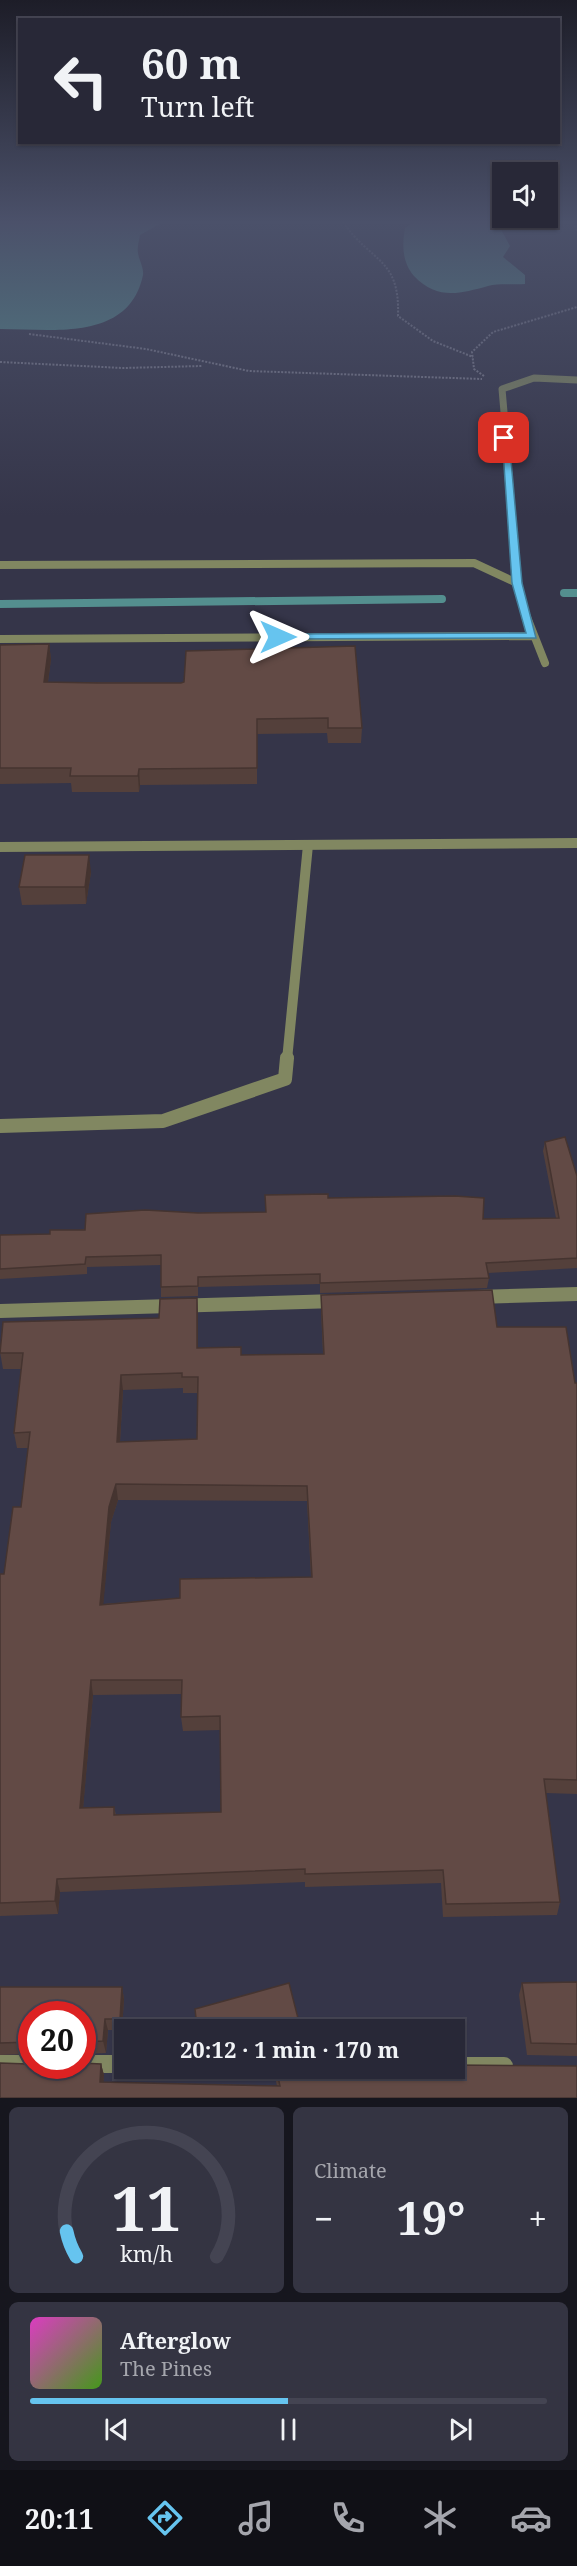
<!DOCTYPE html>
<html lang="en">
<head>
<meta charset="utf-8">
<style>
	:root { --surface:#282837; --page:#343442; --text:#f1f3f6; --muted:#a5a6ad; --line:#444452; --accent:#66c4ef }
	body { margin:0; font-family:"Noto Serif",serif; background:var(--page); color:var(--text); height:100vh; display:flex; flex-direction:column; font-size:22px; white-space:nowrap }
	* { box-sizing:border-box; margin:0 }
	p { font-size:20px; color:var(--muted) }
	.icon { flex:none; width:33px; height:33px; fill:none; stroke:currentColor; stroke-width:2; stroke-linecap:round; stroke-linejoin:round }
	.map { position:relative; height:2098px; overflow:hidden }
	.details { display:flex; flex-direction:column; gap:9px; padding:9px; background:#16161e; flex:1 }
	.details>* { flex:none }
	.top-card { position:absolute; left:18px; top:18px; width:542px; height:126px; border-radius:0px; box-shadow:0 2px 4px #0004,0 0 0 2px var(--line); background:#282837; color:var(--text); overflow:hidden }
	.controls { position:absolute; left:492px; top:162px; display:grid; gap:12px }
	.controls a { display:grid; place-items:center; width:66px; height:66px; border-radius:0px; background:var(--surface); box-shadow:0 2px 4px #0004,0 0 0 2px var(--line); font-size:30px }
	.speed { position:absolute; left:18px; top:2001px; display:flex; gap:12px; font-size:30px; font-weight:700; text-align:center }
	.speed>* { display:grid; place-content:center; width:78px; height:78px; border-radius:50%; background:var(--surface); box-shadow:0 2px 4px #0004,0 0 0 2px var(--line); line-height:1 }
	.speed .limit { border:9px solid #d22; background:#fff; color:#111 }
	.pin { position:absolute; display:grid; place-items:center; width:51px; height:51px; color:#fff; margin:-26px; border-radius:12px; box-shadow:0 3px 9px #0006 }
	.me { position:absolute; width:66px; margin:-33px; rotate:90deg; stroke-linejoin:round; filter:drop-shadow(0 0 4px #0008) }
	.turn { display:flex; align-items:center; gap:21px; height:126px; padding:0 24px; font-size:27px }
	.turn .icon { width:78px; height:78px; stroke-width:2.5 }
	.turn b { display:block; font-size:42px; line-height:51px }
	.big { font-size:45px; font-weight:700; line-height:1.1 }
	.details .tile { flex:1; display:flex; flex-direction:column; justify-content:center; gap:9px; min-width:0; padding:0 21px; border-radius:9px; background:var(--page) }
	.details .dial { align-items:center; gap:0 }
	.dial svg { height:156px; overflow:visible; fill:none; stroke:var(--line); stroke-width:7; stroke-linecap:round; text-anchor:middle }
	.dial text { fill:var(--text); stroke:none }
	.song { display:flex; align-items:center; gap:18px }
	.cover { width:72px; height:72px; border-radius:9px; background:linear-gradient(135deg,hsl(310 70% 55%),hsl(100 70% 35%)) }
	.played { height:6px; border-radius:3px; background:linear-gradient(90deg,var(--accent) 50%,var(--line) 50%) }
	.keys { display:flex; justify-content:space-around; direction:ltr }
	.heat { display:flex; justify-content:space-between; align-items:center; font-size:33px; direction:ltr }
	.details .tiles { flex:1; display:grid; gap:9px; grid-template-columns:1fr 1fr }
	.tile:last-child { grid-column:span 2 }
	.trip { position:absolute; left:114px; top:2019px; width:351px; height:60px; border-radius:0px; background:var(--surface); box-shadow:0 2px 4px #0004,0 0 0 2px var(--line); font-weight:700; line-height:60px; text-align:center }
	.tab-bar { display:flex; height:96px; justify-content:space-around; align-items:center; background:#101016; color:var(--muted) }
	.tab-bar .icon { width:42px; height:42px }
	.tab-bar .current { color:var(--accent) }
	.tab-bar b { font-size:27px; color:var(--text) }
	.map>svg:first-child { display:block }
	.water { fill:#548f8f }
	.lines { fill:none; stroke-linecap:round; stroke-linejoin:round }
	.stream { stroke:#548f8f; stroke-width:8 }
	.path { stroke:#7e7e8f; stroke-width:2; stroke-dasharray:2 1.5; stroke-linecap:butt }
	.lane-far2 { stroke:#818761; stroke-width:8 }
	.lane-far1 { stroke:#818761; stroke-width:10 }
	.lane { stroke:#818761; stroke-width:14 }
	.street-far4 { stroke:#818761; stroke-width:7 }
	.street-far3 { stroke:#818761; stroke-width:8 }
	.street-far2 { stroke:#818761; stroke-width:10 }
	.street-far1 { stroke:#818761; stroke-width:14 }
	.street { stroke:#818761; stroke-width:18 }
	.wall { fill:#54403b; fill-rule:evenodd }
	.shaded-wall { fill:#453430 }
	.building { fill:#624a45; stroke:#453430; stroke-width:1.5; fill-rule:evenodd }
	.route { fill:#66c4ef; stroke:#427f9b; stroke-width:1.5 }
</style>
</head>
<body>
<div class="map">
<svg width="577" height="2098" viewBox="0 0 577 2098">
	<rect width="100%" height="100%" fill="#353549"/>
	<!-- water -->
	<path class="water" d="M0,222H163L140,235C139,241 137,247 138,253C139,260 144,268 143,275C129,342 52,329 0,329Z
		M413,222H497L510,246L503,257L525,275V284C513,285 499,283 488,286C459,294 437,300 414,276C402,262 402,245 405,228Z"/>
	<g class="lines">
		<!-- stream -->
		<path class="stream" d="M564,593H577
			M0,604L442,599"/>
		<!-- path -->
		<path class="path" d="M343,222C371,263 400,257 398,316L433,341L473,357
			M574,222L577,231
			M29,334L146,349L249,371L482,379
			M0,362L123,368L202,366
			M484,376L474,369L472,352L493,332L577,307"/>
		<!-- lane-far2 -->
		<path class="lane-far2" d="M525,612L545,663
			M0,639L532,636"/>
		<!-- lane-far1 -->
		<path class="lane-far1" d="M287,1060L308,845"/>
		<!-- lane -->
		<path class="lane" d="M0,1126L163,1121L285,1079L287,1058"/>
		<!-- street-far4 -->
		<path class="street-far4" d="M506,435L502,389L534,378L577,380"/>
		<!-- street-far3 -->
		<path class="street-far3" d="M505,433L517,583
			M0,565L474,563L517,583L525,612"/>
		<!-- street-far2 -->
		<path class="street-far2" d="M0,847L577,843"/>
		<!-- street-far1 -->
		<path class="street-far1" d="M476,1297L577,1294
			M0,1311L336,1301"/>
		<!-- street -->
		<path class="street" d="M0,2064H32
			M82,2064H124
			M454,2066H504"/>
	</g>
	<!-- wall -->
	<path class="wall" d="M49,644L51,659L48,682L181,683L184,682L186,651L362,728L361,743H328L327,733L257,734V784L140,785L139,792H72L71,783L0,784V645Z
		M91,872L86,904L22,905L19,887Z
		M545,1142L577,1176V1268L488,1273L489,1278L487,1288L320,1293V1284L198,1287V1296L161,1297V1265L87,1267V1274L0,1279V1235L50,1234L198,1213L265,1212L328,1198L483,1219L556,1218L543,1151Z
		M321,1295L497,1327L575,1383H577V1794L546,1793L560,1902L557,1915L443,1917L441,1883L305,1887V1882L60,1892L58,1914L0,1916V1574H4L21,1507L28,1448H17L14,1433L21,1369H3L0,1352L159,1318L197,1298L198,1348L241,1355L323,1354L321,1311ZM183,1388V1393H197V1439L120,1442L123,1390ZM118,1500L307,1501L311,1577L180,1598L103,1604L111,1522ZM182,1694L181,1717L183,1731L220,1730L221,1812L116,1815L114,1807L83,1808L93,1695Z
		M577,1982V2056L527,2055L519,1995L522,1983Z
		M289,1983L301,2030H197L195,2009Z
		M0,1987H122L124,1999L122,2030H108L106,2053L82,2054V2014H32V2054L0,2055Z
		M28,2064H101L104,2075L103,2082L277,2086L273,2068H366V2069L441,2076V2068H454L456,2066L577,2098H0Z"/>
	<!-- shaded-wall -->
	<path class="shaded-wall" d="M49,644L51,659L46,697L44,682Z
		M139,769L140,785L139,792L138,776Z
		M89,855L91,872L86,904L85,887Z
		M197,1298L198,1314V1364L197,1348Z
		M121,1375L123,1390L119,1457L117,1442Z
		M116,1484L118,1500L111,1522L102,1619L100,1605L109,1507Z
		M91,1680L93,1695L82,1821L80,1808Z
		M57,1879L60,1892L58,1914L55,1901Z
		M122,1987L124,1999L122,2030L120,2019Z
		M105,2019L108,2030L106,2053L103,2041Z
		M101,2064L104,2075L103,2093L100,2082Z"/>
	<!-- building -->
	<path class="building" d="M49,644L44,682L98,683H181L184,682L186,651L355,646L362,728H328V718L257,719V768L139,769L138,776H70L71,768H0V645Z
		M25,855H89L85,887H19Z
		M565,1137L577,1176V1258L486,1263L489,1278L320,1283V1274L198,1277V1286L161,1287V1255L86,1257L85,1264L0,1269V1235L50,1234V1230H85L86,1214L145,1210L198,1213L266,1212L265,1195L328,1194V1198L455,1196L484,1198L483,1219L559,1218L545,1142Z
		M492,1290L497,1327H566L575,1383H577V1780L544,1779L560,1902L446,1904L443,1870L305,1874V1869L57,1879L55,1901L0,1903V1574H4L13,1507H21L30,1432L14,1433L23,1353H0L3,1322L159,1318L160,1299L197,1298V1348L241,1347V1355L324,1354L321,1295ZM182,1373V1377H198L197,1439L117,1442L121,1375ZM116,1484L307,1486L312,1577L180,1579V1598L100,1605L109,1507ZM91,1680H182L181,1717L220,1716L221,1812L114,1815V1807L80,1808Z
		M577,1982V2044L531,2043L522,1983Z
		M289,1983L301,2030H266L264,2018H196L195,2009Z
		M0,1987H122L120,2019H105L103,2041L82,2042V2014H32V2042L0,2043Z
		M32,2062V2066H82V2063L101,2064L100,2082L280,2086L276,2068H366V2069L443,2076V2068H454V2065L577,2066V2098H0V2063L28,2064Z"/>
	<!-- sky -->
	<linearGradient id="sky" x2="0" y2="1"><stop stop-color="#1d1d28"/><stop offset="0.43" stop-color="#4b516a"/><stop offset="1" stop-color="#4b516a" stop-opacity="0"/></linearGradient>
	<rect width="577" height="516" fill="url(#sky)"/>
	<!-- route -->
	<path class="route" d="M502,436L509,438L522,583L536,638L274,639V635L278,634L526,633L512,583Z"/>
</svg>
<div class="controls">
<a><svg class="icon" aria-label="sound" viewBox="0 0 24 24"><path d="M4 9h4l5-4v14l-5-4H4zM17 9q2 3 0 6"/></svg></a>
</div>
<div class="speed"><div class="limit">20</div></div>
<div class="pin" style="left:504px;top:438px;background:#d93025"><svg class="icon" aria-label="arrive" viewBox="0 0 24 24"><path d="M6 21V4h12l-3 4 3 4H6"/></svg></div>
<svg class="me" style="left:278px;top:637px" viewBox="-20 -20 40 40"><path d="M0-17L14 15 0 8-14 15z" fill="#66c4ef" stroke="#fff" stroke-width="4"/></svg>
<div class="trip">20:12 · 1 min · 170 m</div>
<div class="top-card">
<div class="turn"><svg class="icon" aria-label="left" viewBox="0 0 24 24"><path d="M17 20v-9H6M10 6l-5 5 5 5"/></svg><div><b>60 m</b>Turn left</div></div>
</div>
</div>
<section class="details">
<div class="tiles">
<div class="tile dial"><svg viewBox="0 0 100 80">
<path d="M14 69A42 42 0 1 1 86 69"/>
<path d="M14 69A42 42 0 0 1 9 56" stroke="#66c4ef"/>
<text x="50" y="56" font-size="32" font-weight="700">11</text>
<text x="50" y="72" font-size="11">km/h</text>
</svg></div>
<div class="tile"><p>Climate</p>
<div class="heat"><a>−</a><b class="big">19°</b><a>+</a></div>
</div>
<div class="tile">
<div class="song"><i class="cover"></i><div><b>Afterglow</b><p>The Pines</p></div></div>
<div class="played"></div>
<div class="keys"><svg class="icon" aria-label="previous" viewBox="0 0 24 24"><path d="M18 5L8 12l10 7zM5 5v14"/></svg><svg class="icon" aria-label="pause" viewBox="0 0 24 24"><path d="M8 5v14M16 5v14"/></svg><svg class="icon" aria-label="next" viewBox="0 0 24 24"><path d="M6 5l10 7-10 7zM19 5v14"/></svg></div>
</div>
</div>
</section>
<nav class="tab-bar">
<b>20:11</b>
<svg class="icon current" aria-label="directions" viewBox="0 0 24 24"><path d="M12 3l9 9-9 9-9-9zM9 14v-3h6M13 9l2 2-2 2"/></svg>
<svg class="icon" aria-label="music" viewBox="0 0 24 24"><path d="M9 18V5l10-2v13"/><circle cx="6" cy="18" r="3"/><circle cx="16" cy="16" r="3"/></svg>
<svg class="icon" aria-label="phone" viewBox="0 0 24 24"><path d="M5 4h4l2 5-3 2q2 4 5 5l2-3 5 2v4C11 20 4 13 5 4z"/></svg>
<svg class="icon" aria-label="climate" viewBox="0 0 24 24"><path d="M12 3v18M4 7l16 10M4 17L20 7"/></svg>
<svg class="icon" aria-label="car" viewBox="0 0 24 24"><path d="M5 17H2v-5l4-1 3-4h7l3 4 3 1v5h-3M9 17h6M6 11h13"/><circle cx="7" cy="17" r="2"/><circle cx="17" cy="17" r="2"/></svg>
</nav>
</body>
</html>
